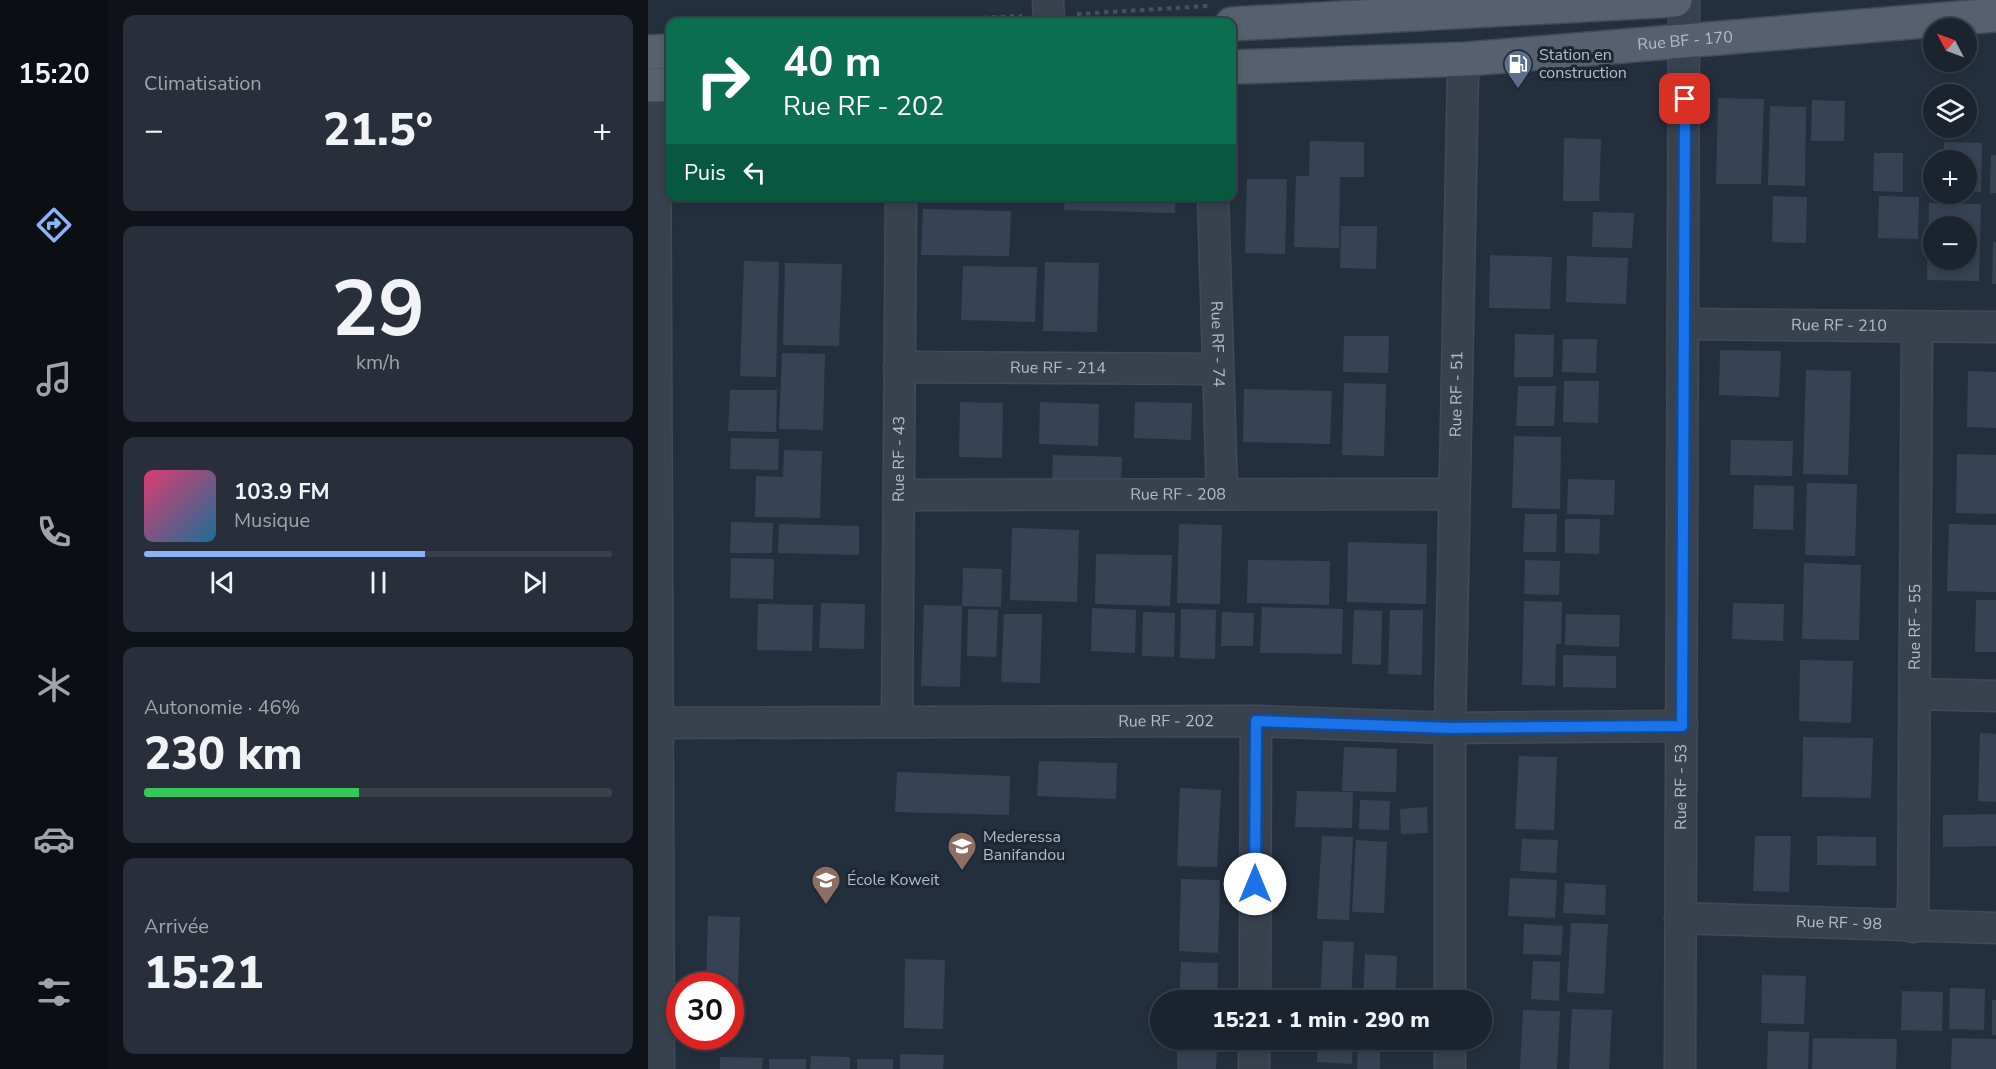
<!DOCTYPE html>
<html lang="fr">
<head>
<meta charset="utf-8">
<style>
	:root { --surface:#1b232e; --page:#282f3a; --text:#f1f3f6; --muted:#a0a4aa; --line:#39404a; --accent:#8ab4f8 }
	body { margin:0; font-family:"Nunito Sans",sans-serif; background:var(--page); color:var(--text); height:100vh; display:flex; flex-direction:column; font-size:22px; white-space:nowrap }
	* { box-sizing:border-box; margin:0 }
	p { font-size:20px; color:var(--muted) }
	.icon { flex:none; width:33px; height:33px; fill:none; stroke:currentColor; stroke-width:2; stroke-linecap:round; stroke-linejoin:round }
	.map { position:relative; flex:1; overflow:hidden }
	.details { display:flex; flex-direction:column; gap:15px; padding:15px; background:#0f1319; width:540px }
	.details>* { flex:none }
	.top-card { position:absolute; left:18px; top:18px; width:570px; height:183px; border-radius:12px; box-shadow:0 3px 9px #0003,0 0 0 2px var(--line); background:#0b6e4f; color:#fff; overflow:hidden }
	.needle { width:39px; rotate:311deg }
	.fabs { position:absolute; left:1275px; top:18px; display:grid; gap:12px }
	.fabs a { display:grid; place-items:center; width:54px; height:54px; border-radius:50%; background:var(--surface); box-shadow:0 3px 9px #0003,0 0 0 2px var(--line); font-size:30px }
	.speed { position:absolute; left:18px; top:972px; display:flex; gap:12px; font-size:30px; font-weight:700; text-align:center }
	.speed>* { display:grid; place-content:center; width:78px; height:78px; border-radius:50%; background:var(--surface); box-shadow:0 3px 9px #0003,0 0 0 2px var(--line); line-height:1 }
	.speed .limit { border:9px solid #d22; background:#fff; color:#111 }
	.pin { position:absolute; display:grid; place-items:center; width:51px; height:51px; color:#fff; margin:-26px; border-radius:12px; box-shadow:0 3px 9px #0006 }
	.me { position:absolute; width:66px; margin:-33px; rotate:0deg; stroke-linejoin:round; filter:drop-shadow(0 0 4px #0008) }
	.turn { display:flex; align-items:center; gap:21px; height:126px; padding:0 18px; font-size:27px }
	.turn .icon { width:78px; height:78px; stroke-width:2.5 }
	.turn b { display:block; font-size:42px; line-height:51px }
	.then { display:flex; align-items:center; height:57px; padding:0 18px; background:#0003; gap:12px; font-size:22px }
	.big { font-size:45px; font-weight:800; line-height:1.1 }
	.details .tile { flex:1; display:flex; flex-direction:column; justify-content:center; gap:9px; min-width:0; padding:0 21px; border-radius:12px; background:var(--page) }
	.details .dial { align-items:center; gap:0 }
	.dial b { font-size:78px; line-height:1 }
	.song { display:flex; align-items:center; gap:18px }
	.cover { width:72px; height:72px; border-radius:9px; background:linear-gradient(135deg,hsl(340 70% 55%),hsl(200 70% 35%)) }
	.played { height:6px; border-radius:3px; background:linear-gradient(90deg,var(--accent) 60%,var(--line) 60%) }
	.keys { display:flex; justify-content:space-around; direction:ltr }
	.heat { display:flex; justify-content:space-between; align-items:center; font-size:33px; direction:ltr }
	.charge { height:9px; border-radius:4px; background:linear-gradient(90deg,#34c759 46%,var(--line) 0) }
	.trip { position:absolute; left:502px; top:990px; width:342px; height:60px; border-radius:30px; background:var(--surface); box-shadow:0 3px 9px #0003,0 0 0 2px var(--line); font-weight:800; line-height:60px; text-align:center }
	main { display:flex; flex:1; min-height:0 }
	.tab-bar { display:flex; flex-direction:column; width:108px; justify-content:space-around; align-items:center; background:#0b0e12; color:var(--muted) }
	.tab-bar .icon { width:42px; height:42px }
	.tab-bar .on { color:var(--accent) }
	.tab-bar b { font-size:27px; color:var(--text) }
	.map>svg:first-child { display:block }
	.building { fill:#364354; fill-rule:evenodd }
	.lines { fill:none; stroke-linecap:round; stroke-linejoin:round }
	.minor-casing { stroke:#414a57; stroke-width:33 }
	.major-casing { stroke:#414a57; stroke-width:36 }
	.path { stroke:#3f5557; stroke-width:4; stroke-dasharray:4.5 4.5; stroke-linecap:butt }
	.minor { stroke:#38414e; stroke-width:30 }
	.major { stroke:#56606e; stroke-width:33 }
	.route-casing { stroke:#114b97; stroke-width:15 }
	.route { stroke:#1a73e8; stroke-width:10 }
	.labels { text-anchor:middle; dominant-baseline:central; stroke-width:6; stroke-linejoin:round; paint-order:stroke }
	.street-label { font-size:16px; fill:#b4bcc9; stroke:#1d2633 }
	.poi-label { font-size:16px; fill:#b4bcc9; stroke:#1d2633; text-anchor:start }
</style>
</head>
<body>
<main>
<nav class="tab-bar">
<b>15:20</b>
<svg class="icon on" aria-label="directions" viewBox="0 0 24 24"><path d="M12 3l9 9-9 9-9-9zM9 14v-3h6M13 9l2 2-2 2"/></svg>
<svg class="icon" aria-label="music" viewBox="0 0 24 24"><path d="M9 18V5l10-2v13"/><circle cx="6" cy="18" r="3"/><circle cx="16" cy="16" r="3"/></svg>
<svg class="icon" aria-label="phone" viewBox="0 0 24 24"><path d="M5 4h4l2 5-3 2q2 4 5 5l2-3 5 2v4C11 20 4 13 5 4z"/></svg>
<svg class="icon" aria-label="climate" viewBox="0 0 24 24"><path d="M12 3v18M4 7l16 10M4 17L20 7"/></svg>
<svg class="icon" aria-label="car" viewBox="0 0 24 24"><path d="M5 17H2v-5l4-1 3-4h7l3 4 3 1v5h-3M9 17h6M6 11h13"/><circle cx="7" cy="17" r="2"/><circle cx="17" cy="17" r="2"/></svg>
<svg class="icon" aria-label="filters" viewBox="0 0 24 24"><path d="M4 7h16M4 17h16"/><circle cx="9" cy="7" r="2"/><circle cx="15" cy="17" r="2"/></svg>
</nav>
<section class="details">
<div class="tile"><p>Climatisation</p>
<div class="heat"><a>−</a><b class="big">21.5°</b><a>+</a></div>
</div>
<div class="tile dial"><b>29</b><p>km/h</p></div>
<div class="tile">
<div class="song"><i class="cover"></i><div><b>103.9 FM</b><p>Musique</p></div></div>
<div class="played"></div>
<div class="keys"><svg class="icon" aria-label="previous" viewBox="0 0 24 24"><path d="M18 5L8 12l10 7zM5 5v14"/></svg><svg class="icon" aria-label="pause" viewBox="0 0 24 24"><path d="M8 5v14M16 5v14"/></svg><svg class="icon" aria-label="next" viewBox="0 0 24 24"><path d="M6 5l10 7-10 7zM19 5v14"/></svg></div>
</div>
<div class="tile"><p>Autonomie · 46%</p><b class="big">230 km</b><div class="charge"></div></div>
<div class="tile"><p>Arrivée</p><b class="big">15:21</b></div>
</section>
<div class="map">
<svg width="1348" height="1069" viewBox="0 0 1348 1069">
	<rect width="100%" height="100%" fill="#242f3e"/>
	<!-- building -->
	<path class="building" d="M1070,98L1116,99L1113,184H1068Z
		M1164,100L1197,101L1196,141H1163Z
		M1122,106L1158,107L1157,186L1120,185Z
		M916,138L953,139L951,201H915Z
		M662,141L716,142V177H692L691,248L646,247L648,176H661Z
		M1296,142L1334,143L1333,192L1318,191V160H1296Z
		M1226,153H1255V192L1225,191Z
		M1343,155H1348V193H1342Z
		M599,179H639L637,254L597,253Z
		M331,196H371V202L331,201Z
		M417,196H528L527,213L416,210Z
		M1125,196L1159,197L1158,243L1124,242Z
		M1231,196L1271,197L1270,239L1230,238Z
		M1281,203L1333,204L1331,281L1279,280ZM1286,226H1318V260H1286Z
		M275,209L363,211L361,256L273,255Z
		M945,212L986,213L984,248L944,247Z
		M693,226H729L728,269L692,268Z
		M1345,242H1348V284H1344Z
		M842,255L904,257L902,309L841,308Z
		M919,256L980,258L978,304L918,302Z
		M96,261L131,262L128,377L92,376Z
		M397,262L451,263L449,332L395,331Z
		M137,263L194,264L191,346L135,345Z
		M315,266L389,267L387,322L313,320Z
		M867,334L906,335L905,377H866Z
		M696,336H741L740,373L695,372Z
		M915,339H949L948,373L914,372Z
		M1072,350L1133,351L1131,397L1071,395Z
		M134,353L177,354L175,430L131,429Z
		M1158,370L1203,371L1200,475L1155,474Z
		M1320,371L1348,372V428L1319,427Z
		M916,381H951L950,423L915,422Z
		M696,383L738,384L736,456L694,455Z
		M870,386H908L906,426H868Z
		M596,389L684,391L682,444L595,442Z
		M82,390H129L128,432L80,431Z
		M312,402L355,403L354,458L311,457Z
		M392,402L451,404L450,446L391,444Z
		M487,402L544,403L543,440L486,438Z
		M866,436L913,437L912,509L864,508Z
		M83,438L131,439L130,470L82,469Z
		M1083,440L1145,441L1144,476L1082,475Z
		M136,450L174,451L172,518L107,517L108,476L135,477Z
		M1309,454L1348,455V514L1308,513Z
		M405,455L474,457L473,482L404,480Z
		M920,479L967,480L966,515L919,514Z
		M1159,483L1209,484L1207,556L1157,555Z
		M1106,485L1146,486L1145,530L1105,529Z
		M877,514H909L908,552H875Z
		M917,519H952L951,554L917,553Z
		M83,522L125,523L124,553H82Z
		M131,524L211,526V555L130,553Z
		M531,524L574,525L572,604L529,603Z
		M1301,524L1348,525V592L1299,591Z
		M364,528L431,530L429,602L362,600Z
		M700,542L779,544L778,604L699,602Z
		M448,554L524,555L522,606L447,604Z
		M83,558L126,559L125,599L82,598Z
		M600,560L682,561L681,605L599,603Z
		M877,560L912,561L911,595L876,594Z
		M1156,563L1213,565L1211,640L1154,639Z
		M315,568L354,569L353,607L314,606Z
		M1328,600H1348V652H1327Z
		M876,601L914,602L913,644H908L907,686L874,685Z
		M173,603L217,604L216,649L171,648Z
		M1085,603L1136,604L1135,641L1084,639Z
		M110,604L165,605L164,651L109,650Z
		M276,605L314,606L312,687L273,686Z
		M614,607L695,609L694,654L612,653Z
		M444,608L488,610L487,653L443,651Z
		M320,609L350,610L348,657L319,656Z
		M533,609L568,610L567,659L532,658Z
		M706,610L734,611L733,665L704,664Z
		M742,610H775L774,675L740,674Z
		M495,612L527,613L526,657L494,656Z
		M574,612L606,613L605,646H573Z
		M356,614H394L392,683L353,682Z
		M918,614L972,615L971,647L917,645Z
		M915,655L968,656V688L915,687Z
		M1152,660L1205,661L1203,723L1151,721Z
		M1332,733L1348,734V802L1330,801Z
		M1155,737L1225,738L1223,798L1154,797Z
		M696,747L749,749L748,792L694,791Z
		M871,756L909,757L906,830L867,829Z
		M391,761L469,763L468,799L389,796Z
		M249,772L362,776L361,815L247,812Z
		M532,788L573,790L569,867L529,866Z
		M649,791L705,792L704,828L647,827Z
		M712,800L742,801L741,830L711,829Z
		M779,807L780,833L753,834L752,809Z
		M1348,814V846L1295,847V815Z
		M674,836L705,837L701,920L669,919Z
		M1107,836H1143L1141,892L1105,891Z
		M1169,836L1228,837V866L1169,865Z
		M874,839L910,840L908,873L872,871Z
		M708,840L739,842L736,913L704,912Z
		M862,878L909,880L907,918L860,916Z
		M533,879L572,880L570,953L531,951Z
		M917,883L958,885L957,915L915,913Z
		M60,916L92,917L89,1028H82V986H58Z
		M923,923L960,924L956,994L919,992Z
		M876,924L915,926L913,955L875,954Z
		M675,941L706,942L703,1000H672Z
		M717,954L749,956L747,1000H715Z
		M257,959L297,960L295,1029L256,1028Z
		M885,961L912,962L911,1001L883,999Z
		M533,962L570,963L569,1000H531Z
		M1114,975L1158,976L1156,1024L1113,1023Z
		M1302,988L1337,989L1336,1030L1301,1029Z
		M1254,991L1295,992L1294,1031L1253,1030Z
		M1344,1000H1348V1035H1344Z
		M924,1009L964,1010L961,1069H921Z
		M875,1010L912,1011L909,1069H872Z
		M1120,1031L1161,1032L1160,1069H1119Z
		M1165,1038L1249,1039L1248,1069H1164Z
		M1304,1038L1348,1039V1069H1303Z
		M670,1040H705L704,1064L669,1062Z
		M529,1048L569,1049L568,1069H529Z
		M710,1050L732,1051V1069H709Z
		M252,1054L296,1055L295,1069H252Z
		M163,1056L202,1057V1069H162Z
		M72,1057L115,1058L114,1069H72Z
		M121,1059H158V1069H121Z
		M209,1059H245V1069H209Z"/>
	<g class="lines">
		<!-- minor casing -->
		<g class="minor-casing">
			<g id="minor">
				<path d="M400,0L401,22"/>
				<path d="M7,85L11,1069"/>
				<path id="s1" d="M565,196L574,493"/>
				<path id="s2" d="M1035,324L1348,327"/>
				<path id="s3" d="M251,367L569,369"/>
				<path id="s4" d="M252,495L806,494"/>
				<path d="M1267,694L1348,696"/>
				<path id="s5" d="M249,721L253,196"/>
				<path id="s6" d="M0,723L608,721L802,728L1034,726"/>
				<path id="s7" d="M1032,918L1348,928"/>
				<path id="s8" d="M1265,927L1269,328"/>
				<path d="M607,1000L608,721"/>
				<path id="s9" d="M802,1000V728L815,73L819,59"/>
				<path d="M802,1040V1069"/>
				<path d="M606,1069V1040"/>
				<path id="s10" d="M1032,1069L1036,0"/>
			</g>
		</g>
		<!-- major casing -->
		<g class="major-casing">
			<g id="major">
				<path d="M584,24L1027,0"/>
				<path d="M0,52L22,51"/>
				<path id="s11" d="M584,67L819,59L1348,15"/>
				<path d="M0,85H22"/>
			</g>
		</g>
		<!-- path -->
		<path class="path" d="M429,14L560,6
			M236,22L374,16"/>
		<!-- minor -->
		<use href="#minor" class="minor"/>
		<!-- major -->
		<use href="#major" class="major"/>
	</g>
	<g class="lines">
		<!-- route casing -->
		<g class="route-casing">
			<path id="route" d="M607,884L608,721L802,728L1034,726L1037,99"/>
		</g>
		<!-- route -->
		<use href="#route" class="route"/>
	</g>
	<!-- icons -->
	<defs>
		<g id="fuel-pin" transform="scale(1.5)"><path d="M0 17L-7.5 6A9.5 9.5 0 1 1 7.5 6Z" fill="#5c6f8a" stroke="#1d2633"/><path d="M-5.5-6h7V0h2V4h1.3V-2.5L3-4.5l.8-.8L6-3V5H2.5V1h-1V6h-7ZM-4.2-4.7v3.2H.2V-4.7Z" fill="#fff"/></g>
		<g id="school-pin" transform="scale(1.5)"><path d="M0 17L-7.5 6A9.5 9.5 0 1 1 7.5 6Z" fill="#8d6e63" stroke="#1d2633"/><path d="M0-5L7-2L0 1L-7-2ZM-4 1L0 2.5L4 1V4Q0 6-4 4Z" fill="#fff"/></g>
	</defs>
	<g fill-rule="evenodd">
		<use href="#fuel-pin" x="870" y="64"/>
		<use href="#school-pin" x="314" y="846"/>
		<use href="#school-pin" x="178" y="880"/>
	</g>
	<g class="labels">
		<!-- street labels -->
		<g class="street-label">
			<text stroke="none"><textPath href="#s11" startOffset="454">Rue BF - 170</textPath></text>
			<text stroke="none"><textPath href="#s2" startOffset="156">Rue RF - 210</textPath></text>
			<text stroke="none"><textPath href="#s1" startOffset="148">Rue RF - 74</textPath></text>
			<text stroke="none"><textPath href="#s3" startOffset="159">Rue RF - 214</textPath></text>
			<text stroke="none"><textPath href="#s9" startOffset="606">Rue RF - 51</textPath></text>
			<text stroke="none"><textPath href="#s5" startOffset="262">Rue RF - 43</textPath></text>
			<text stroke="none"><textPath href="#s4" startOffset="278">Rue RF - 208</textPath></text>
			<text stroke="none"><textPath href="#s8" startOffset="300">Rue RF - 55</textPath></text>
			<text stroke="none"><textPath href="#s6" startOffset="518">Rue RF - 202</textPath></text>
			<text stroke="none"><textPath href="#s10" startOffset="282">Rue RF - 53</textPath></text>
			<text stroke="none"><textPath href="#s7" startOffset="159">Rue RF - 98</textPath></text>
		</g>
		<!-- poi labels -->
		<g class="poi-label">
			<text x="891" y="55">Station en<tspan x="891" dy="18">construction</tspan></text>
			<text x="335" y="837">Mederessa<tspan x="335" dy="18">Banifandou</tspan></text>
			<text x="199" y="880">École Koweit</text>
		</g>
	</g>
</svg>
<div class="fabs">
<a><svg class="needle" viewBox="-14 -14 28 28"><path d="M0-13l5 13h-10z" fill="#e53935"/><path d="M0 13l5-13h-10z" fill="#a0a4aa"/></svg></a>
<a><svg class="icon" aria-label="layers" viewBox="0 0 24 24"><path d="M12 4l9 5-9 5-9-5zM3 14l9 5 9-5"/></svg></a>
<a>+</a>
<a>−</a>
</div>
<div class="speed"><div class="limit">30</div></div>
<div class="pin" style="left:1037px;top:99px;background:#d93025"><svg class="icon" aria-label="arrive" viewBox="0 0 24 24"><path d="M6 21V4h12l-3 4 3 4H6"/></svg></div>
<svg class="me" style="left:607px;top:884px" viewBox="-20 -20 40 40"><circle r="19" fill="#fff"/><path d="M0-13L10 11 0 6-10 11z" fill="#1a73e8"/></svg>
<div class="trip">15:21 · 1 min · 290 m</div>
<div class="top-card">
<div class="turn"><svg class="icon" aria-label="right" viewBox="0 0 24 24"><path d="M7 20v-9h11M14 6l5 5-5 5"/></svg><div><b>40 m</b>Rue RF - 202</div></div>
<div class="then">Puis<svg class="icon" aria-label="left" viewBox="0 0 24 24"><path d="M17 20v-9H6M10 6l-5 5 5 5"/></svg></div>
</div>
</div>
</main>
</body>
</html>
